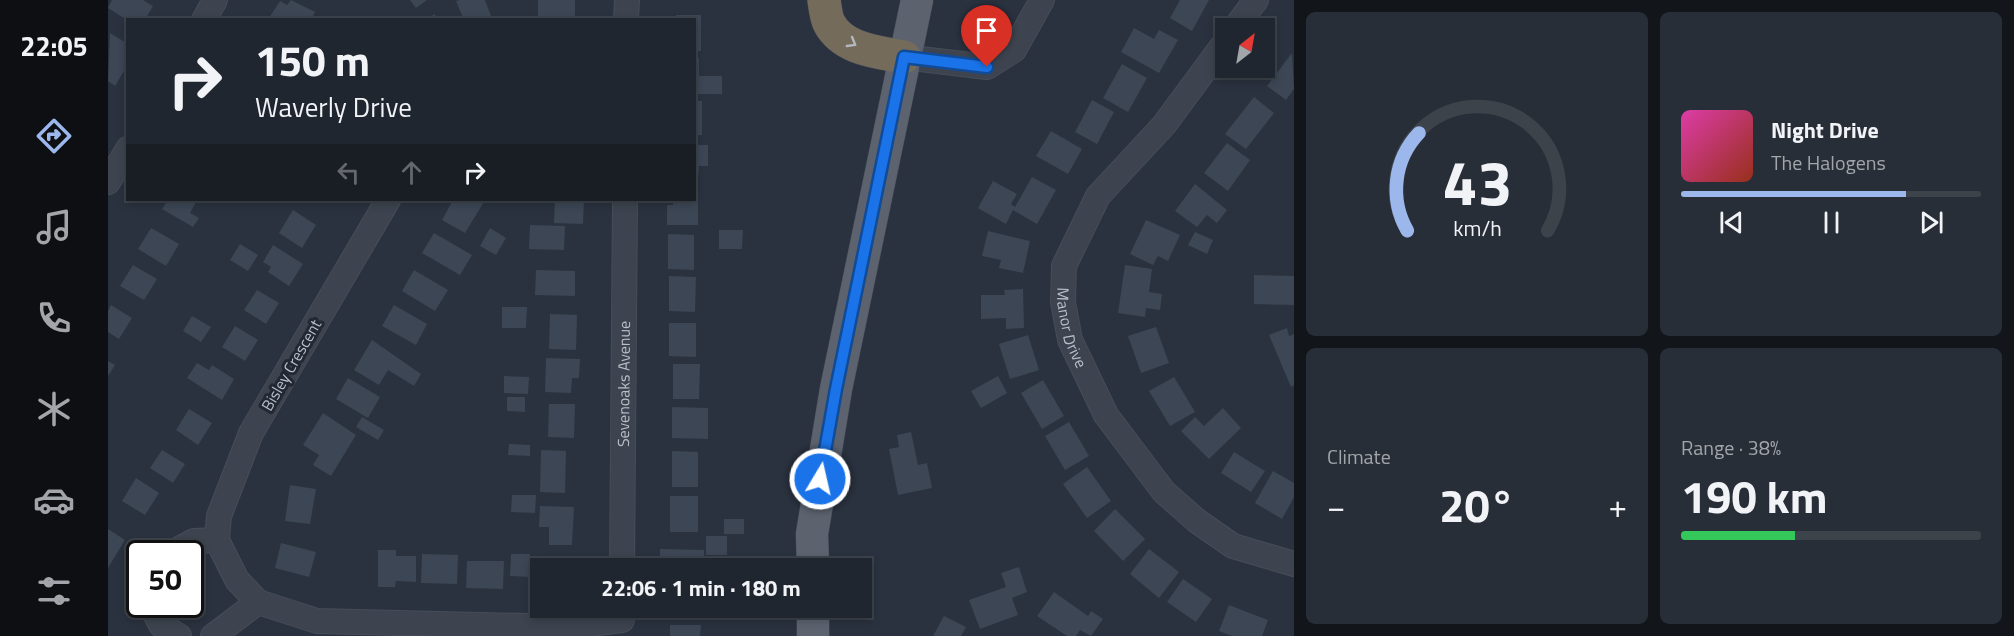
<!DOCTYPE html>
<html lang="en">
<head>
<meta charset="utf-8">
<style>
	:root { --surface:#20262f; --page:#282e37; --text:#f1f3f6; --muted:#a2a5aa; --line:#3d434b; --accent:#9cb7ec }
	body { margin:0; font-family:"Titillium Web",sans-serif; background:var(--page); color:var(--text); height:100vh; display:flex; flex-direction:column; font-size:22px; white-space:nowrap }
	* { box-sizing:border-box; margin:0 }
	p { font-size:20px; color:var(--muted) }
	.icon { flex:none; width:33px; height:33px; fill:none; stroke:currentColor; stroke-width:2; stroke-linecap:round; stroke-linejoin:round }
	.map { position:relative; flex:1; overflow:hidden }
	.drawer { display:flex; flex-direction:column; gap:12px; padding:12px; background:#12151a; width:720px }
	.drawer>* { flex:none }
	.top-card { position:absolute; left:18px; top:18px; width:570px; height:183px; border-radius:0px; box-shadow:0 3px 9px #0003,0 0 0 2px var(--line); background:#20262f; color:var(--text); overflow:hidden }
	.needle { width:39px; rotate:31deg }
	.buttons { position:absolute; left:1107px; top:18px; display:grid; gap:12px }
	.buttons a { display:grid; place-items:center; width:60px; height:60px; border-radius:0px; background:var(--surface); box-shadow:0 3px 9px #0003,0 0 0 2px var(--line); font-size:30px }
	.speed { position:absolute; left:18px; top:540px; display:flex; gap:12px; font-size:30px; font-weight:700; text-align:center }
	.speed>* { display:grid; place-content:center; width:78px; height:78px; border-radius:50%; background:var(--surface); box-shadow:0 3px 9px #0003,0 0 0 2px var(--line); line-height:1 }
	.speed .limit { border:3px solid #111; border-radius:9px; background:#fff; color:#111 }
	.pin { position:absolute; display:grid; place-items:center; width:51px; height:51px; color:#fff; margin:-62px -26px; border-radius:50% 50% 50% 0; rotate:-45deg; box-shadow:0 0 6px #0007 }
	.pin .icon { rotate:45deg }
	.me { position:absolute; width:66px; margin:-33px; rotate:9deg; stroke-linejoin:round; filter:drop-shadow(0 0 4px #0008) }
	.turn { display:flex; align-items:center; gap:21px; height:126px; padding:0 30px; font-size:27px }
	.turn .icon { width:78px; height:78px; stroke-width:2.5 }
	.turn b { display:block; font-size:42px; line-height:51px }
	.lanes { display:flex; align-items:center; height:57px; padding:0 30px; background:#0003; justify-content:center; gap:30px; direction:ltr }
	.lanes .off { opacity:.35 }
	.big { font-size:45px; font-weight:700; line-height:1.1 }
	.drawer .widget { flex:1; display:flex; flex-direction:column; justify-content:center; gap:9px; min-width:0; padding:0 21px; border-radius:9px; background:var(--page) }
	.drawer .dial { align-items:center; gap:0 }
	.dial svg { height:156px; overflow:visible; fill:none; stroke:var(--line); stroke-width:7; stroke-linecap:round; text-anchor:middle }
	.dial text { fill:var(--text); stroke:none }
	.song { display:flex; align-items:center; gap:18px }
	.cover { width:72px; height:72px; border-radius:9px; background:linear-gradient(135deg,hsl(320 70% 55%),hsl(10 70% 35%)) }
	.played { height:6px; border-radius:3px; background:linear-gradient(90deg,var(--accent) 75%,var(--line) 75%) }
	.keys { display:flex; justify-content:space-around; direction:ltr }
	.heat { display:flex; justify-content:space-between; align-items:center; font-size:33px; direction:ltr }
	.charge { height:9px; border-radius:4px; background:linear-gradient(90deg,#34c759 38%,var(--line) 0) }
	.drawer .tiles { flex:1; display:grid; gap:12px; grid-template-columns:repeat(2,1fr) }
	.trip { position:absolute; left:422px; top:558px; width:342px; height:60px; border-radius:0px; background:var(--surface); box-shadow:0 3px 9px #0003,0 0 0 2px var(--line); font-weight:700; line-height:60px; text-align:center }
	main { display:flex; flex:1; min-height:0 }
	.menu { display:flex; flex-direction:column; width:108px; justify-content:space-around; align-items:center; background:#0d0f13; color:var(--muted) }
	.menu .icon { width:42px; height:42px }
	.menu .current { color:var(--accent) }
	.menu b { font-size:27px; color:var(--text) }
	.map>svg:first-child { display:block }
	.building { fill:#3c4654 }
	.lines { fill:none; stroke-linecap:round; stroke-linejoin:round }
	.minor-casing { stroke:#474d58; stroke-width:26 }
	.major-casing { stroke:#474d58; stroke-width:33 }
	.highway-casing { stroke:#484f59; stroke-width:34 }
	.minor { stroke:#3d444f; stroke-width:24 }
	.major { stroke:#5c636f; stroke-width:32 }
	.highway { stroke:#746b5b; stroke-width:33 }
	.oneway { stroke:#b3b7be }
	.route-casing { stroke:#114b97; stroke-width:15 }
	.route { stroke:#1a73e8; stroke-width:10 }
	.labels { text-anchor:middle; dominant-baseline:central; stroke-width:6; stroke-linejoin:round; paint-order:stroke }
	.street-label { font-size:16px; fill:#babfc9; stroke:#222934 }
</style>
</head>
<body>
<main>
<nav class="menu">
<b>22:05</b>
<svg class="icon current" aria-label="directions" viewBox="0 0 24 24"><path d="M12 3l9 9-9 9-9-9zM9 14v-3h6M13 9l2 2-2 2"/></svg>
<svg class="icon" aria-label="music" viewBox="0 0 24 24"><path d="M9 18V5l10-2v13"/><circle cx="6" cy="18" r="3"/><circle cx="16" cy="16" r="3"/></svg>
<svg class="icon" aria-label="phone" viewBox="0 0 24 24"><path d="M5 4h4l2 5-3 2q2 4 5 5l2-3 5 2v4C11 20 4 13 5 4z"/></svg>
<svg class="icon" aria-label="climate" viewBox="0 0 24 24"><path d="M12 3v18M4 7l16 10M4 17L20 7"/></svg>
<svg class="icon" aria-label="car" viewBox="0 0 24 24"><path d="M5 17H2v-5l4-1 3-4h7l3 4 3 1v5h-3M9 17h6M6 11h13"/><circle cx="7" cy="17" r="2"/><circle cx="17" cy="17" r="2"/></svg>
<svg class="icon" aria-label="filters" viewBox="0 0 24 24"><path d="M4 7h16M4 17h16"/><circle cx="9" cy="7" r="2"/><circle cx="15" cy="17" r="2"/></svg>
</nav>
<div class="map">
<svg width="1186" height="636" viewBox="0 0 1186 636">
	<rect width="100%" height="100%" fill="#2a323f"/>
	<!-- building -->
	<path class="building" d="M4,0H35L45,6L37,20H19L0,8Z
		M183,0L207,12L203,20L161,18L172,1L179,5Z
		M302,0H319L308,8Z
		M352,0H377L383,16L374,20H356L348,1Z
		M430,0H467V16H430Z
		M1072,0H1101L1084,31L1062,18Z
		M326,14L331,20H319Z
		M568,15H593V51H586V20H568Z
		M1026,28L1046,39L1051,30L1070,40L1051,73L1013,52Z
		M2,33L20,44L17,58L20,64L7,86L0,81Z
		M1184,53L1186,89L1178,100L1159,86Z
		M586,58H591V76H614V94H586Z
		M1014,64L1039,78L1020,112L995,98Z
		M1146,97L1166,113L1138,149L1117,134Z
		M984,100L1006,112L989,144L967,132Z
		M586,101H594V135H586Z
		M943,131L974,149L960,174L928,156Z
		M1119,143L1142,160L1120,191L1096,173Z
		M586,145H600V166H591L590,179H586Z
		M924,177L948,190L929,224L905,210L898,224L870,208L885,181L909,194L903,204L907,207Z
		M1087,184L1119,210L1109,223L1099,215L1089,227L1067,211Z
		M586,191H590V225H559V205H565V200H586Z
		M60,200H84L88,202L82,213L91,218L85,227L54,209Z
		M345,200H377L357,233L334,220Z
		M447,200H476L475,224L446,223Z
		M185,210L208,225L194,248L171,233Z
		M1038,220L1072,235L1060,261L1050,256L1045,265L1022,254Z
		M422,225L457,226L456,250L421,249Z
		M43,228L71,244L58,266L30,249Z
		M382,228L398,238L388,255L372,246Z
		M611,230H635L634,249H611Z
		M880,231L922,241L915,273L891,268L893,260L874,256Z
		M1087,232L1105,240L1099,254L1080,245Z
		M326,233L364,255L352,275L314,253Z
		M560,234L586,235V270L560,269Z
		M132,244L150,255L140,271L122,260Z
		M165,245L195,264L181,286L160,272L163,267L155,262Z
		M25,265L49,279L36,300L12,286Z
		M1017,265L1044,269L1041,292L1054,294L1052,310L1038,308L1037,317L1010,313Z
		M306,270L340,290L327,311L294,291Z
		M428,270L467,271V296L427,295Z
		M1146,275L1186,276V305L1146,304Z
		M561,276L588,277L587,312L561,311Z
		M915,289L916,328L898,329V318L873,319V295H897L896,290Z
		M149,290L171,303L158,324L136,310Z
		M3,305L24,318L11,339L0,332V311Z
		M286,305L319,324L308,345L274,326Z
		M394,307H419L418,328H394Z
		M442,314L469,315L468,350L441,349Z
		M84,316L103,327L93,342L75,331Z
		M561,323H588V357L561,356Z
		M127,326L150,340L137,361L114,347Z
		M1048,327L1061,363L1033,373L1020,336Z
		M1179,328L1181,336L1186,334V385L1183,387L1161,335Z
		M920,335L931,370L902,379L891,344Z
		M264,340L313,374L306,386L280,370L271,385L246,370Z
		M438,358L472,359L471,378H464L463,393L437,392Z
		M0,361L7,365L0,376Z
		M89,363L101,370L104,365L126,379L114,400L79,378Z
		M565,364H592L591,399H565Z
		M396,376L421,377L420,394L396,393Z
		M890,376L899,393L873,408L863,391Z
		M1066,377L1087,412L1062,426L1041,391Z
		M240,378L272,397L260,418L228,399Z
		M935,380L956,416L934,429L913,393Z
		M399,397H417V412L399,411Z
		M441,404H467L466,438L440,437Z
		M564,407L600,408V439L564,438Z
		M1115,408L1133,428L1101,459L1073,431L1087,417L1096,426Z
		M81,409L104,423L90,445L68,430Z
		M215,413L248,435L223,476L205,465L211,455L195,445Z
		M254,417L276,430L270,440L248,427Z
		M961,422L981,456L957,470L937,436Z
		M803,432L810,465L819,463L824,488L790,495L781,449L791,447L789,435Z
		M401,444L422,445V456L400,455Z
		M54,450L77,464L65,483L42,468Z
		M433,450L458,451L457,493L432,492Z
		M564,451L590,452V487H564Z
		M1126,452L1157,471L1143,492L1113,473Z
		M979,467L1003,501L979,518L955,484Z
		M1165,471L1186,483V497L1174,519L1147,503Z
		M28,478L51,493L37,515L14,501Z
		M182,485L208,489L202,524L177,521Z
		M404,495H428L427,513L403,512Z
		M562,496H590V532H562Z
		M432,506L466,507L464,545H441V527H431Z
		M1007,509L1037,539L1015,561L986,531Z
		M616,519H636V534H616Z
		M0,529L17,540L0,568Z
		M598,536H619V555H598Z
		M173,543L208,552L201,577L167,568Z
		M552,549L596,550V568H563V563H552Z
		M1041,549L1071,572L1051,598L1022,574Z
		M270,550H288V556H308V582L288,581L287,587H270Z
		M314,554L350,555L349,584L313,583Z
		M403,554H422V577L402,576Z
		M431,559H469V568H431Z
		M359,561H396L395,589L358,588Z
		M911,567L919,592L904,598L910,615L872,629L861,600L898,587L893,573Z
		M1075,579L1104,599L1088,622L1059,602Z
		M946,592L980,616L983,611L995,619L983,636L972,630L968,636H959L929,616Z
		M1121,605L1160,620L1154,636H1124L1111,631Z
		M604,608H628V620H604Z
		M836,616L858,627L853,636H825Z
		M562,625H593L592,636H562Z"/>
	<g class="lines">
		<!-- minor casing -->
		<g class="minor-casing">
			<g id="minor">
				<path d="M96,20L107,0"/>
				<path d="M518,20L519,0"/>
				<path d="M1127,28L1148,0"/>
				<path id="s1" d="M1118,41L1056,125L990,196L956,266L955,302L962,340L998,415L1056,492L1089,521L1125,546L1186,564"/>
				<path d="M796,57L879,67L906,50L934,0"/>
				<path d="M0,182L20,149"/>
				<path d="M280,200L143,433L111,516L109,540L129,580L150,602L209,621L459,627L514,620"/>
				<path d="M62,554L86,541L109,540"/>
				<path id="s2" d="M514,568L517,200"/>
				<path d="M42,604L53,625L71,636"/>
				<path d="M105,636L150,602"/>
			</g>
		</g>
		<!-- major casing -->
		<g class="major-casing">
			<path id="major" d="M705,568L704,534L728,389L809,0
				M705,608V636"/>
		</g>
		<!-- highway casing -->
		<g class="highway-casing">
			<path id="highway" d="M716,0C717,7 718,17 721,23C735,50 771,52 796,57"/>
		</g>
		<!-- minor -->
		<use href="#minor" class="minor"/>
		<!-- major -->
		<use href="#major" class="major"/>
		<!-- highway -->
		<use href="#highway" class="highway"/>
	</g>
	<!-- one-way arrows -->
	<defs><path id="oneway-chevron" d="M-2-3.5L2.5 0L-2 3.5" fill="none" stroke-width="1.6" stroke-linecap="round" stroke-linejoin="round" transform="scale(1.5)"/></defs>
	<use class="oneway" href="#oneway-chevron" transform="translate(744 43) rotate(30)"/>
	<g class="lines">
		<!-- route casing -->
		<g class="route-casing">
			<path id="route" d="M712,479L728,389L796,57L879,67"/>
		</g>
		<!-- route -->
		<use href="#route" class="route"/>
	</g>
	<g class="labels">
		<!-- street labels -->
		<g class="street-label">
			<text stroke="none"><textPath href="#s1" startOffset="342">Manor Drive</textPath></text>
			<text transform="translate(183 365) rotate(-60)">Bisley Crescent</text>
			<text stroke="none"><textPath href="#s2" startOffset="184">Sevenoaks Avenue</textPath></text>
		</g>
	</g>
</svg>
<div class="buttons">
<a><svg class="needle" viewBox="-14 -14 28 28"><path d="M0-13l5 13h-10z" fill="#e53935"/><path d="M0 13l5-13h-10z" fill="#a2a5aa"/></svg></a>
</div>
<div class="speed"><div class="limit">50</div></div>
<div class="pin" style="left:879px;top:67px;background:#d93025"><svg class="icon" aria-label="arrive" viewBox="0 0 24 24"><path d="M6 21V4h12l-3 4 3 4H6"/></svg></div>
<svg class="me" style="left:712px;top:479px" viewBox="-20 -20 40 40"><circle r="17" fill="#1a73e8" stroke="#fff" stroke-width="3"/><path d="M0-11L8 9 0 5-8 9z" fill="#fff"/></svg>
<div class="trip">22:06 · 1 min · 180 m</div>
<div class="top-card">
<div class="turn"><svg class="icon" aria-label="right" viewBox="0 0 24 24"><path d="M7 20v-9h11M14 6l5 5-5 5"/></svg><div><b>150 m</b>Waverly Drive</div></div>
<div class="lanes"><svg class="icon off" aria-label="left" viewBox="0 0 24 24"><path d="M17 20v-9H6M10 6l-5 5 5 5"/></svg><svg class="icon off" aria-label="ahead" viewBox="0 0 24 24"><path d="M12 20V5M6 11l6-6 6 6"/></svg><svg class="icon" aria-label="right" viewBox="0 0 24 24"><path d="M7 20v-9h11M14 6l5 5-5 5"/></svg></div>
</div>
</div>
<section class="drawer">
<div class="tiles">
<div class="widget dial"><svg viewBox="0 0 100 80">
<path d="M14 69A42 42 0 1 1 86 69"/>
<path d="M14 69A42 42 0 0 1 20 19" stroke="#9cb7ec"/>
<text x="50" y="56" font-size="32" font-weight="700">43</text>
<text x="50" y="72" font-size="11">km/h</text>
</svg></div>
<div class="widget">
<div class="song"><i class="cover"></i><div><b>Night Drive</b><p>The Halogens</p></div></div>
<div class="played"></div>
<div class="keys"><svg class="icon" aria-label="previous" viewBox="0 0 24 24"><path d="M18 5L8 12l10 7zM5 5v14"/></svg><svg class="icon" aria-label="pause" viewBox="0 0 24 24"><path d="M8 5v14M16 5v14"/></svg><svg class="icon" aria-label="next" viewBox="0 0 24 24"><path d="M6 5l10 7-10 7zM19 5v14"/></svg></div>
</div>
<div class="widget"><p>Climate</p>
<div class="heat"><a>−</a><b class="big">20°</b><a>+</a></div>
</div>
<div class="widget"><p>Range · 38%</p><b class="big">190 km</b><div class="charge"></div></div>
</div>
</section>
</main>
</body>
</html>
